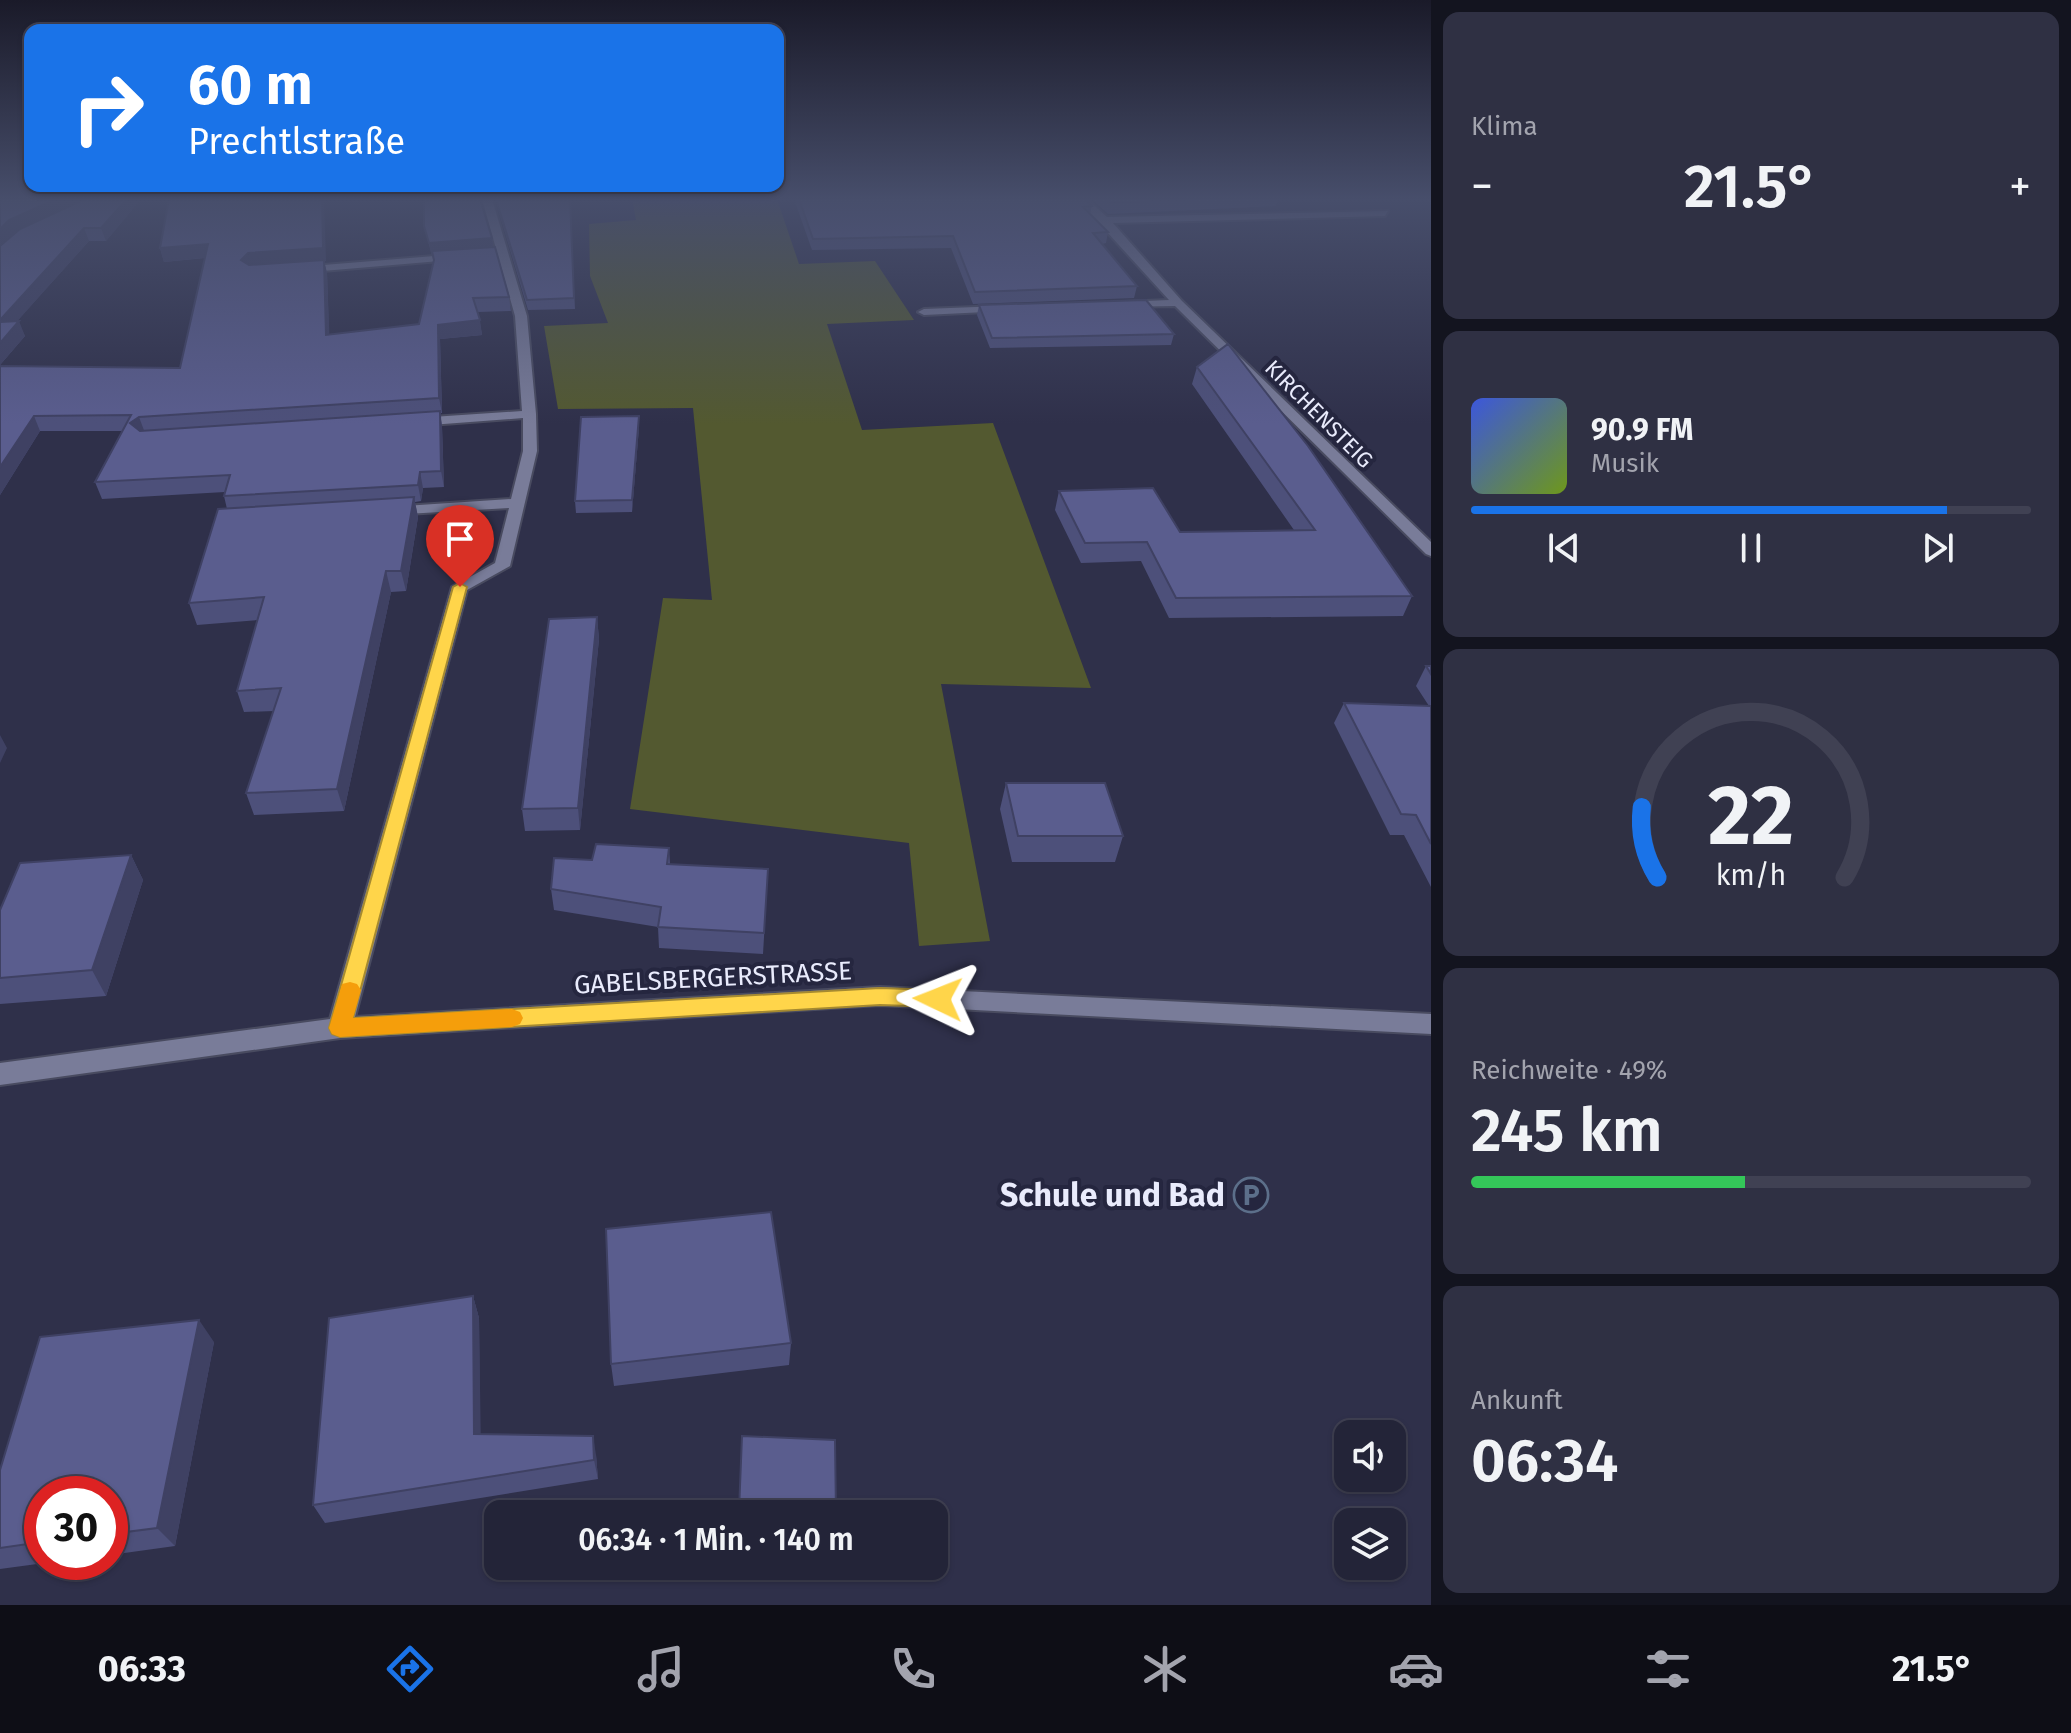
<!DOCTYPE html>
<html lang="de">
<head>
<meta charset="utf-8">
<style>
	:root { --surface:#232438; --page:#2f3043; --text:#f1f3f6; --muted:#a3a4ae; --line:#404153; --accent:#1a73e8 }
	body { margin:0; font-family:"Fira Sans",sans-serif; background:var(--page); color:var(--text); height:100vh; display:flex; flex-direction:column; font-size:30px; white-space:nowrap }
	* { box-sizing:border-box; margin:0 }
	p { font-size:26px; color:var(--muted) }
	.icon { flex:none; width:44px; height:44px; fill:none; stroke:currentColor; stroke-width:2; stroke-linecap:round; stroke-linejoin:round }
	.map { position:relative; flex:1; overflow:hidden }
	.side { display:flex; flex-direction:column; gap:12px; padding:12px; background:#13141f; width:640px }
	.side>* { flex:none }
	.top-card { position:absolute; left:24px; top:24px; width:760px; height:168px; border-radius:16px; box-shadow:0 2px 6px #0004,0 0 0 2px var(--line); background:#1a73e8; color:#fff; overflow:hidden }
	.controls { position:absolute; left:1334px; top:1420px; display:grid; gap:16px }
	.controls a { display:grid; place-items:center; width:72px; height:72px; border-radius:16px; background:var(--surface); box-shadow:0 2px 6px #0004,0 0 0 2px var(--line); font-size:40px }
	.speed { position:absolute; left:24px; top:1476px; display:flex; gap:16px; font-size:40px; font-weight:700; text-align:center }
	.speed>* { display:grid; place-content:center; width:104px; height:104px; border-radius:50%; background:var(--surface); box-shadow:0 2px 6px #0004,0 0 0 2px var(--line); line-height:1 }
	.speed .limit { border:12px solid #d22; background:#fff; color:#111 }
	.pin { position:absolute; display:grid; place-items:center; width:68px; height:68px; color:#fff; margin:-82px -34px; border-radius:50% 50% 50% 0; rotate:-45deg; box-shadow:0 0 8px #0007 }
	.pin .icon { rotate:45deg }
	.me { position:absolute; width:88px; margin:-44px; rotate:272deg; stroke-linejoin:round; filter:drop-shadow(0 0 6px #0008) }
	.turn { display:flex; align-items:center; gap:28px; height:168px; padding:0 32px; font-size:36px }
	.turn .icon { width:104px; height:104px; stroke-width:2.5 }
	.turn b { display:block; font-size:56px; line-height:68px }
	.big { font-size:60px; font-weight:600; line-height:1.1 }
	.side .tile { flex:1; display:flex; flex-direction:column; justify-content:center; gap:12px; min-width:0; padding:0 28px; border-radius:16px; background:var(--page) }
	.side .dial { align-items:center; gap:0 }
	.dial svg { height:208px; overflow:visible; fill:none; stroke:var(--line); stroke-width:7; stroke-linecap:round; text-anchor:middle }
	.dial text { fill:var(--text); stroke:none }
	.song { display:flex; align-items:center; gap:24px }
	.cover { width:96px; height:96px; border-radius:12px; background:linear-gradient(135deg,hsl(230 70% 55%),hsl(80 70% 35%)) }
	.played { height:8px; border-radius:4px; background:linear-gradient(90deg,var(--accent) 85%,var(--line) 85%) }
	.keys { display:flex; justify-content:space-around; direction:ltr }
	.heat { display:flex; justify-content:space-between; align-items:center; font-size:44px; direction:ltr }
	.charge { height:12px; border-radius:6px; background:linear-gradient(90deg,#34c759 49%,var(--line) 0) }
	.trip { position:absolute; left:484px; top:1500px; width:464px; height:80px; border-radius:16px; background:var(--surface); box-shadow:0 2px 6px #0004,0 0 0 2px var(--line); font-weight:600; line-height:80px; text-align:center }
	.menu { display:flex; height:128px; justify-content:space-around; align-items:center; background:#0e0e16; color:var(--muted) }
	.menu .icon { width:56px; height:56px }
	.menu .on { color:var(--accent) }
	.menu b { font-size:36px; color:var(--text) }
	main { display:flex; flex:1; min-height:0 }
	.map>svg:first-child { display:block }
	.green { fill:#535930 }
	.lines { fill:none; stroke-linecap:round; stroke-linejoin:round }
	.street-casing { stroke:#494b60; stroke-width:4 }
	.street { fill:#797c99; fill-rule:evenodd }
	.wall { fill:#4d507a }
	.shaded-wall { fill:#3f4163 }
	.building { fill:#5a5d8e; stroke:#3f4163; stroke-width:2 }
	.route { fill:#ffd54a; stroke:#a68a30; stroke-width:2 }
	.slow { fill:#f59e0b }
	.labels { text-anchor:middle; dominant-baseline:central; stroke-width:8; stroke-linejoin:round; paint-order:stroke }
	.far-street-label { font-size:22px; fill:#e9ebfc; stroke:#25263f }
	.street-label { font-size:26px; fill:#e9ebfc; stroke:#25263f }
	.near-poi-label { font-size:32px; font-weight:bold; fill:#e9ebfc; stroke:#25263f; text-anchor:end }
</style>
</head>
<body>
<main>
<div class="map">
<svg width="1431" height="1605" viewBox="0 0 1431 1605">
	<rect width="100%" height="100%" fill="#2f304a"/>
	<!-- green -->
	<path class="green" d="M632,199H777L799,264L875,261L914,320L827,324L862,430L993,423L1091,688L941,684L990,941L919,946L909,843L630,809L663,598L712,600L693,408L558,409L544,326L608,323L590,276L589,224L636,220Z"/>
	<g class="lines">
		<!-- street casing -->
		<g class="street-casing">
			<path id="street" d="M482,199H492L527,316L536,414L537,451L510,566L467,590L355,1017L880,987L1431,1014V1034L880,1005L340,1038L0,1085V1063L330,1019L452,587L495,563L509,508L389,515L382,511L389,507L511,499L523,451V418L417,426L410,422L417,418L522,411L515,316Z
				M1077,199H1087L1107,217L1388,211L1385,216L1113,223L1182,301L1431,542V556L1426,554L1175,306L1118,307V303L1122,302L1169,300Z
				M459,254L463,255V259L299,273L294,270L299,267Z
				M1002,306L1006,307V311L924,315L918,312L924,309Z"/>
		</g>
		<!-- street -->
		<use href="#street" class="street"/>
	</g>
	<!-- wall -->
	<path class="wall" d="M0,199H141L106,241H89L17,321L25,336L0,365Z
		M495,199H570L575,309L528,310Z
		M794,199H1085L1092,206L1090,214L1108,232L1106,243L1102,244L1137,286L1134,298L973,304L951,248L812,250Z
		M1092,199H1278L1276,206L1108,214Z
		M424,226L492,238L493,247L509,297L511,311L478,312L482,335L440,339L442,413H440L442,427L444,487L423,488L421,501L415,502L418,517L406,591L391,592L344,811L254,815L246,793L274,711L244,712L237,691L258,620L197,625L189,603L227,509L224,496L225,492L102,499L95,482L122,431H40L0,495V366L180,368L205,258L164,262L160,248L326,261H324L327,273L329,335L419,324L434,263Z
		M979,305L1174,334L1171,345L990,348L977,315Z
		M1197,367L1412,596L1403,616L1169,618L1141,561L1081,563L1055,510L1059,491L1180,532L1294,530L1192,384Z
		M639,427L632,512L576,513L575,501Z
		M597,617L599,639L580,830L525,831L522,809Z
		M1426,666H1431V887L1404,835H1390L1334,723L1344,703L1429,706L1416,686Z
		M1006,783L1123,836L1115,862H1012L1000,809Z
		M669,848L670,864L768,869L763,954L659,948L658,927L554,910L551,889L592,860Z
		M131,855L143,880L106,996L0,1004V910Z
		M473,1296L479,1318L480,1434L596,1455L598,1479L325,1523L313,1505Z
		M214,1342L175,1546L110,1555V1494H42V1562H52L0,1569V1470Z
		M791,1343L789,1365L614,1386L611,1364Z
		M742,1436L836,1514H739Z"/>
	<!-- shaded-wall -->
	<path class="shaded-wall" d="M56,199H89L14,233L0,247V229L9,220Z
		M127,199H141L106,241L101,228Z
		M322,199H324L326,261H324L327,273L330,350L252,267L241,260Z
		M84,228L89,241L4,336L0,327V320Z
		M492,238L493,248L431,253L429,243Z
		M208,244L212,257L164,262L160,248Z
		M480,320L482,335L440,339L442,413L439,398L438,325Z
		M19,321L25,336L0,365V343Z
		M440,411L442,427L444,487L441,471Z
		M34,416L40,431L0,495V467Z
		M639,416V427L632,512V500Z
		M139,417L145,433L135,439L130,423Z
		M420,472L423,488L421,501L418,485Z
		M414,497L418,517L406,591L401,571Z
		M386,571L391,592L344,811L337,789Z
		M597,617L599,639L580,830L578,808Z
		M0,735L7,748L0,763Z
		M131,855L143,880L106,996L92,970Z
		M473,1296L479,1318L481,1453L474,1434Z
		M199,1320L214,1342L175,1546L157,1528Z
		M593,1436L596,1455L598,1479L594,1460Z"/>
	<!-- building -->
	<path class="building" d="M0,199H56L9,220L0,229Z
		M85,199H127L101,228H84L0,320V246L20,229Z
		M169,199H322L323,248L248,253L241,260L249,265L324,260L326,335L419,324L434,260L432,251L495,247L509,297L473,298L480,320L438,325L439,398L139,417L130,423L140,431L440,411L441,471L420,472L418,485L224,496L230,475L95,482L131,415L34,416L0,467V366L180,368L208,244L160,248Z
		M424,199H480L492,238L429,243L424,226Z
		M496,199H570L574,298L527,300Z
		M799,199H1085L1092,206L1083,207L1108,232L1093,233L1137,286L975,292L953,236L813,239Z
		M1106,199H1199L1110,203Z
		M1146,300L1174,334L992,338L979,305Z
		M19,321L0,343V322Z
		M1228,344L1308,446L1412,596L1176,598L1147,542L1085,543L1059,491L1153,488L1180,532L1315,530L1197,367Z
		M639,416L632,500L575,501L581,417Z
		M414,497L401,571H386L337,789L246,793L281,688L237,691L264,597L189,603L218,509Z
		M597,617L578,808L522,809L549,619Z
		M1426,666H1431V674Z
		M1344,703L1431,706V844L1416,815L1401,814Z
		M1006,783H1105L1123,836H1018Z
		M596,844L669,848L667,864L768,869L764,933L658,927L661,907L551,889L554,858L592,860Z
		M131,855L92,970L0,978V910L20,863Z
		M771,1212L791,1343L611,1364L606,1229Z
		M473,1296L474,1434L593,1436L594,1460L313,1505L329,1318Z
		M199,1320L157,1528L110,1534V1494H42V1542L0,1548V1470L40,1337Z
		M742,1436L835,1440L836,1514H799L739,1511Z"/>
	<!-- sky -->
	<linearGradient id="sky" x2="0" y2="1"><stop stop-color="#1a1a29"/><stop offset="0.47" stop-color="#474e6b"/><stop offset="1" stop-color="#474e6b" stop-opacity="0"/></linearGradient>
	<rect width="1431" height="424" fill="url(#sky)"/>
	<!-- route -->
	<path class="route" d="M460,583L467,587L353,1018L880,988L938,990L945,993L948,999L945,1005L938,1007L880,1005L340,1037L332,1034L329,1028L453,587Z"/>
	<!-- slow -->
	<path class="slow" d="M350,982L357,984L361,990L353,1018L512,1009L520,1012L523,1018L520,1024L512,1027L340,1037L332,1034L329,1028L342,984Z"/>
	<!-- icons -->
	<defs>
		<g id="parking-ring" transform="scale(1.8)"><circle r="9.5" fill="#25263f" stroke="#5c6f8a" stroke-width="1.5"/><path d="M-3.5-5.5H1a3.5 3.5 0 0 1 0 7H-1V5.5H-3.5ZM-1-3.4V-.6H.8a1.4 1.4 0 0 0 0-2.8Z" fill="#5c6f8a"/></g>
	</defs>
	<g fill-rule="evenodd">
		<use href="#parking-ring" x="1251" y="1195"/>
	</g>
	<g class="labels">
		<!-- far-street labels -->
		<g class="far-street-label">
			<text transform="translate(1319 414) rotate(45)">KIRCHENSTEIG</text>
		</g>
		<!-- street labels -->
		<g class="street-label">
			<text transform="translate(713 978) rotate(-3)">GABELSBERGERSTRASSE</text>
		</g>
		<!-- near-poi labels -->
		<g class="near-poi-label">
			<text x="1225" y="1195">Schule und Bad</text>
		</g>
	</g>
</svg>
<div class="controls">
<a><svg class="icon" aria-label="sound" viewBox="0 0 24 24"><path d="M4 9h4l5-4v14l-5-4H4zM17 9q2 3 0 6"/></svg></a>
<a><svg class="icon" aria-label="layers" viewBox="0 0 24 24"><path d="M12 4l9 5-9 5-9-5zM3 14l9 5 9-5"/></svg></a>
</div>
<div class="speed"><div class="limit">30</div></div>
<div class="pin" style="left:460px;top:587px;background:#d93025"><svg class="icon" aria-label="arrive" viewBox="0 0 24 24"><path d="M6 21V4h12l-3 4 3 4H6"/></svg></div>
<svg class="me" style="left:938px;top:999px" viewBox="-20 -20 40 40"><path d="M0-17L14 15 0 8-14 15z" fill="#ffd54a" stroke="#fff" stroke-width="4"/></svg>
<div class="trip">06:34 · 1 Min. · 140 m</div>
<div class="top-card">
<div class="turn"><svg class="icon" aria-label="right" viewBox="0 0 24 24"><path d="M7 20v-9h11M14 6l5 5-5 5"/></svg><div><b>60 m</b>Prechtlstraße</div></div>
</div>
</div>
<section class="side">
<div class="tile"><p>Klima</p>
<div class="heat"><a>−</a><b class="big">21.5°</b><a>+</a></div>
</div>
<div class="tile">
<div class="song"><i class="cover"></i><div><b>90.9 FM</b><p>Musik</p></div></div>
<div class="played"></div>
<div class="keys"><svg class="icon" aria-label="previous" viewBox="0 0 24 24"><path d="M18 5L8 12l10 7zM5 5v14"/></svg><svg class="icon" aria-label="pause" viewBox="0 0 24 24"><path d="M8 5v14M16 5v14"/></svg><svg class="icon" aria-label="next" viewBox="0 0 24 24"><path d="M6 5l10 7-10 7zM19 5v14"/></svg></div>
</div>
<div class="tile dial"><svg viewBox="0 0 100 80">
<path d="M14 69A42 42 0 1 1 86 69"/>
<path d="M14 69A42 42 0 0 1 8 42" stroke="#1a73e8"/>
<text x="50" y="56" font-size="32" font-weight="700">22</text>
<text x="50" y="72" font-size="11">km/h</text>
</svg></div>
<div class="tile"><p>Reichweite · 49%</p><b class="big">245 km</b><div class="charge"></div></div>
<div class="tile"><p>Ankunft</p><b class="big">06:34</b></div>
</section>
</main>
<nav class="menu">
<b>06:33</b>
<svg class="icon on" aria-label="directions" viewBox="0 0 24 24"><path d="M12 3l9 9-9 9-9-9zM9 14v-3h6M13 9l2 2-2 2"/></svg>
<svg class="icon" aria-label="music" viewBox="0 0 24 24"><path d="M9 18V5l10-2v13"/><circle cx="6" cy="18" r="3"/><circle cx="16" cy="16" r="3"/></svg>
<svg class="icon" aria-label="phone" viewBox="0 0 24 24"><path d="M5 4h4l2 5-3 2q2 4 5 5l2-3 5 2v4C11 20 4 13 5 4z"/></svg>
<svg class="icon" aria-label="climate" viewBox="0 0 24 24"><path d="M12 3v18M4 7l16 10M4 17L20 7"/></svg>
<svg class="icon" aria-label="car" viewBox="0 0 24 24"><path d="M5 17H2v-5l4-1 3-4h7l3 4 3 1v5h-3M9 17h6M6 11h13"/><circle cx="7" cy="17" r="2"/><circle cx="17" cy="17" r="2"/></svg>
<svg class="icon" aria-label="filters" viewBox="0 0 24 24"><path d="M4 7h16M4 17h16"/><circle cx="9" cy="7" r="2"/><circle cx="15" cy="17" r="2"/></svg>
<b>21.5°</b>
</nav>
</body>
</html>
